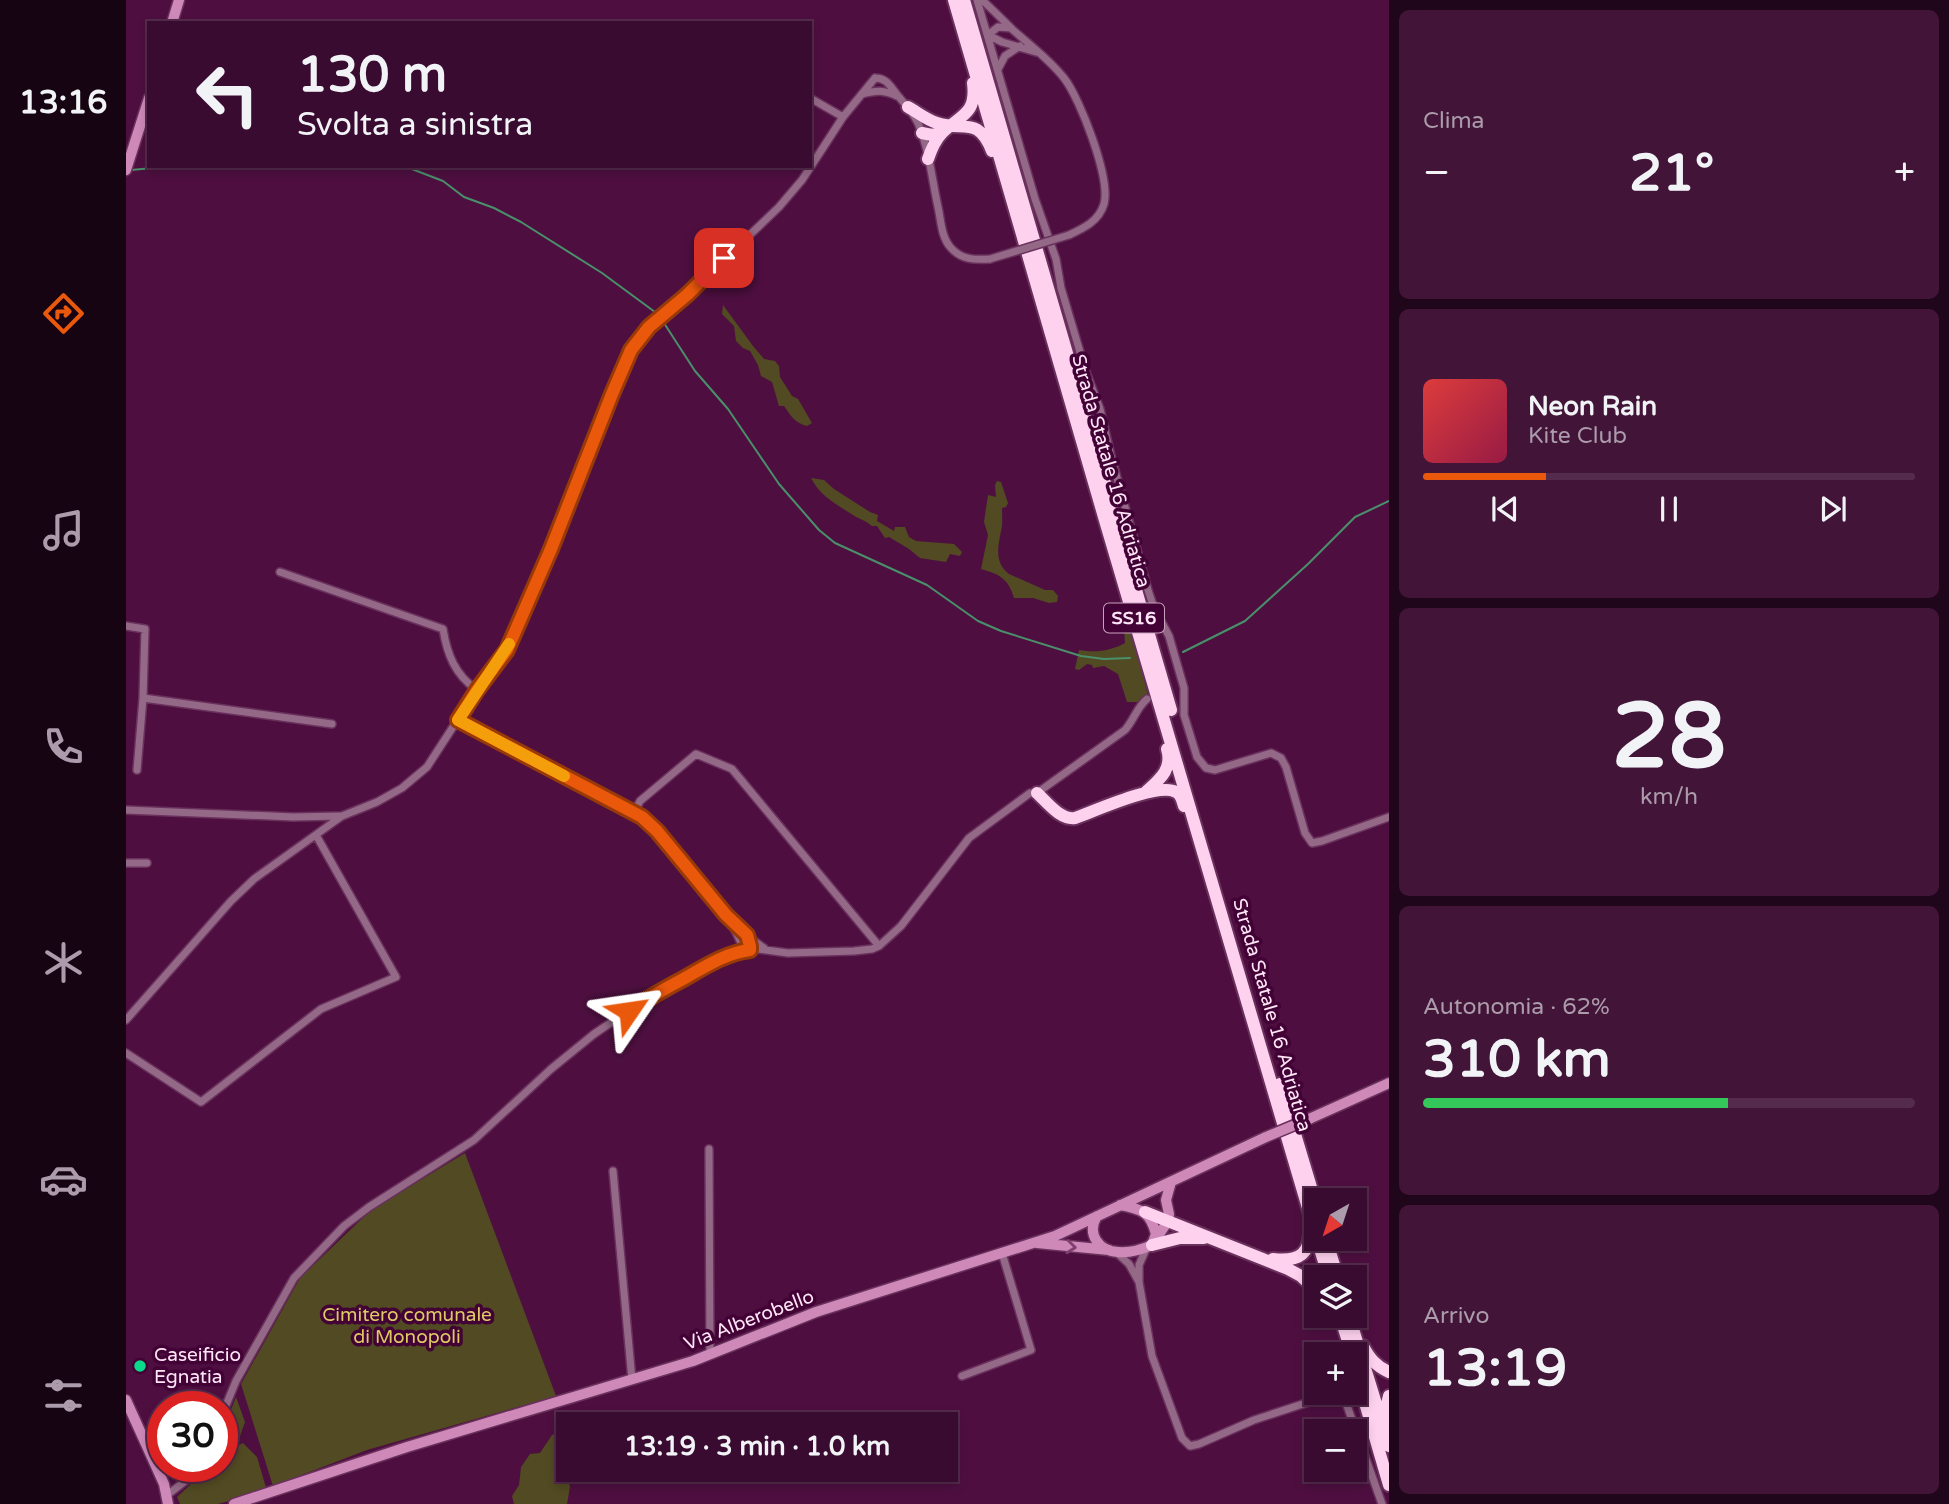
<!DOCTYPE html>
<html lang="it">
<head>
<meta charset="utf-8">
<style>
	:root { --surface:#3a0b30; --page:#411438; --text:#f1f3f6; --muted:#ab9bab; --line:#542b4c; --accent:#ea580c }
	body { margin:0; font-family:"Varela Round",sans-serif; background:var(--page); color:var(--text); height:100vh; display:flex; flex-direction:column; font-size:26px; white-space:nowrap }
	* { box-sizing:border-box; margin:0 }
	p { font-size:23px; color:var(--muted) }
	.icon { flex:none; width:38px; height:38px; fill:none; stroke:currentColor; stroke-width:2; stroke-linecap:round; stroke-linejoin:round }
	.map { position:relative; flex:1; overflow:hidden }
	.panel { display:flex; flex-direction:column; gap:10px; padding:10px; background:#20061a; width:560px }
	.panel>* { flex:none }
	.guide { position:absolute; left:21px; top:21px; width:665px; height:147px; border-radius:0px; box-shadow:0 4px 10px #0003,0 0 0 2px var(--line); background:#3a0b30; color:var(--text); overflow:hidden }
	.needle { width:46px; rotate:219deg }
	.controls { position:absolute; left:1178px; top:1188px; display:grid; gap:14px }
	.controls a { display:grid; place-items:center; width:63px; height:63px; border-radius:0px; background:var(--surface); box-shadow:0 4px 10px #0003,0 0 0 2px var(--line); font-size:35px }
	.speed { position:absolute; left:21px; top:1391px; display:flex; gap:14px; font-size:35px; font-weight:700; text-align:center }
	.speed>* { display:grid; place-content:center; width:91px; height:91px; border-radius:50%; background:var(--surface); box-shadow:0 4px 10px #0003,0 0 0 2px var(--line); line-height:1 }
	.speed .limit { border:10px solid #d22; background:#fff; color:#111 }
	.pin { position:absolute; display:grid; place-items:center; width:60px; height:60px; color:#fff; margin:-30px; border-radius:14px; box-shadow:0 4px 10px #0006 }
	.me { position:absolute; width:77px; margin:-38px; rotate:58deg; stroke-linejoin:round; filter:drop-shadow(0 0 5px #0008) }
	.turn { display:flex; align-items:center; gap:24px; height:147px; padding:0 35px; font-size:32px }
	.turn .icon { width:91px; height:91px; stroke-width:2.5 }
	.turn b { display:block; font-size:49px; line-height:60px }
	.big { font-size:52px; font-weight:800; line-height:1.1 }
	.panel .widget { flex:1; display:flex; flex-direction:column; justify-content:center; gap:10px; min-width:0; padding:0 24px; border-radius:10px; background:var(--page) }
	.panel .dial { align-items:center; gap:0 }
	.dial b { font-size:91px; line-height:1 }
	.song { display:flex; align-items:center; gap:21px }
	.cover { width:84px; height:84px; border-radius:10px; background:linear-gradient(135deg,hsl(0 70% 55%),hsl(340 70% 35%)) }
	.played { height:7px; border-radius:4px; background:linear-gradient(90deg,var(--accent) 25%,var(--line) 25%) }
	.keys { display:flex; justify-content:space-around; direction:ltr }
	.heat { display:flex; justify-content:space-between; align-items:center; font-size:38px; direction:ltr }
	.charge { height:10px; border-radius:5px; background:linear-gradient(90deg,#34c759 62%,var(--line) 0) }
	.trip { position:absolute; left:430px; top:1412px; width:402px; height:70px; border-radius:0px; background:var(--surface); box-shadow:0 4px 10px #0003,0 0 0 2px var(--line); font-weight:800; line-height:70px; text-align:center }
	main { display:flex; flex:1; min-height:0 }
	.menu { display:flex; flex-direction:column; width:126px; justify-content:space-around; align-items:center; background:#170413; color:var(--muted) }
	.menu .icon { width:49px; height:49px }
	.menu .current { color:var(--accent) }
	.menu b { font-size:32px; color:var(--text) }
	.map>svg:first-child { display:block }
	.green { fill:#514a22 }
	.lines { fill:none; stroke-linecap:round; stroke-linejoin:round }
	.stream { stroke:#49906a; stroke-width:2 }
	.street-casing { stroke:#6a315d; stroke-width:10 }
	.secondary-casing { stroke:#6a315d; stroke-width:13 }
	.highway-casing { stroke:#6a315d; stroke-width:16 }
	.street { stroke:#946987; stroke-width:7 }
	.secondary { stroke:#ce89b9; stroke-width:10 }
	.highway { stroke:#fed2ef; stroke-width:12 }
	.street-bridge-casing { stroke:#6a315d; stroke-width:10; stroke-linecap:butt }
	.secondary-bridge-casing { stroke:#6a315d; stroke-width:13; stroke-linecap:butt }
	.street-bridge { stroke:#946987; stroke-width:7 }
	.secondary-bridge { stroke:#ce89b9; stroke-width:10 }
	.oneway { stroke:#813f71 }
	.route-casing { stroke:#983908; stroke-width:18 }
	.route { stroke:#ea580c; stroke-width:12 }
	.slow { stroke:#f59e0b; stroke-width:12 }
	.poi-dot { fill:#09d98b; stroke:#420236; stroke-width:2.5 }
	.labels { text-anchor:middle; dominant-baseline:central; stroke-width:7; stroke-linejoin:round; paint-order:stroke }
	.shield { fill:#420236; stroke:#c6a2bc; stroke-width:2 }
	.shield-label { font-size:18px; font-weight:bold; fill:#fee6f6 }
	.street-label { font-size:19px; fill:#fee6f6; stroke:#420236 }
	.park-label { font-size:19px; fill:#deca65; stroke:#420236 }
	.poi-label { font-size:19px; fill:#fee6f6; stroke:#420236; text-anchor:start }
</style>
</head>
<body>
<main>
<nav class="menu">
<b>13:16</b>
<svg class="icon current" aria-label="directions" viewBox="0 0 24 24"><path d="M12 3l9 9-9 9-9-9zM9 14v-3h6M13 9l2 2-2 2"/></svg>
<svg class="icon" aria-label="music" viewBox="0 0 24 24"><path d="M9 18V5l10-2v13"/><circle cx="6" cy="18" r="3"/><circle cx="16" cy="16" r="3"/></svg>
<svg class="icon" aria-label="phone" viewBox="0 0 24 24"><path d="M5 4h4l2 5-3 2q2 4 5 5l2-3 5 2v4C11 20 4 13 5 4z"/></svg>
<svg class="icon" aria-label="climate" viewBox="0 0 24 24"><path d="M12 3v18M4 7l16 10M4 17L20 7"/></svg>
<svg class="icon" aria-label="car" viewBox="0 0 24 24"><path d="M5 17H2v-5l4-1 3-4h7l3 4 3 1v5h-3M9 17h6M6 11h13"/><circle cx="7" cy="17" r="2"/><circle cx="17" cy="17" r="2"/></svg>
<svg class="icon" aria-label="filters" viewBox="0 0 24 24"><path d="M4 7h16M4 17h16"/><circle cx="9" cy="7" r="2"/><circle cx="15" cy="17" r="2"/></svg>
</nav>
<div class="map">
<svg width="1263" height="1504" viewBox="0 0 1263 1504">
	<rect width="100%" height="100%" fill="#4e0f40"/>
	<!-- green -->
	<path class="green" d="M597,305L627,346L638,359L649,361L653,366L654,377L666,396L672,399L686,423L681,426C669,423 665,416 658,406H653L646,382L635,376L632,365L624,351L617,348L610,341L608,326L596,314Z
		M685,478L698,480L708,489L744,512L752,515L751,521L768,531L769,527H779L783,537L790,541L828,544L836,552L834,556L824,554L820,562L794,558L783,549L763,537L759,538L751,526H746C739,520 733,519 727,515C710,504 694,496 685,478Z
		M871,481L875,482L882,503L880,507L876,508C876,515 877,524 875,531C872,547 868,562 883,574L919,590H927L932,596L931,602L923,603L907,598H888C883,579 873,574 855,569L862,535L858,522L862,495L870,497L869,485Z
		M998,629H1006L1022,696L1015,702H1001L992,674L978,666L967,668L966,665L961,664L953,670L949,669L953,650C970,653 984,651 999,643Z
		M339,1153L430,1396L241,1450L147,1486L115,1384L174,1278L245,1210Z
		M110,1397L119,1422L113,1439L99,1442L96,1441V1432Z
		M433,1432L443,1447L441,1474L444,1487L441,1504H388L386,1496L393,1485L395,1467L404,1454L414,1453L426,1435Z
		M117,1443L131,1457L141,1491L92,1504H54L51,1497L83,1467L96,1466V1453Z"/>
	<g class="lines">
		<!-- stream -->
		<path class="stream" d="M278,166L317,181L338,197L368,208L395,222L476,273L533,315
			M5,170L49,166
			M536,320L569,371L602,409L653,484L693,530L709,543L801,585L852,621L875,631L955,656L978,659L1004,658
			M1057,652L1119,621L1182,564L1229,517L1263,501"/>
		<!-- street casing -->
		<g class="street-casing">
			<path id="street" d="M851,0L909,199L930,259L935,288L960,372L974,409L985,456L1022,590L1028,608L1043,636L1058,688V715L1071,757L1080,768L1089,770L1145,753L1155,758L1160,767L1179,833L1186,843L1196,841L1263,817
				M856,0C867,10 877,20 887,30C904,45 924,60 938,78C954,98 985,179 978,204C973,221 958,228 943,235
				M862,35L876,42L910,52
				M862,35L872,27L885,28
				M872,69L879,56L894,46
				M749,78C762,78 765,88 773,97C780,105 787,113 792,123C803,149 806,179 812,207C815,220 815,237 825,248C836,260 849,260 864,259
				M736,94C751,90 758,90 771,96
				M684,98L717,117
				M154,572L317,629C321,654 329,675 351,690
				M0,626L19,629L17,698L11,770
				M17,698L206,724
				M332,720L516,817C558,857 590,917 638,948
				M0,810L167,817L215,816
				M508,813L514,801L570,754L606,769L753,946
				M0,863H21
				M606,924L619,951
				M0,1020L105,901L128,879L216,816L251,802L276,788L301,767L351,690L381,650L425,549L486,394L505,350L523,327L562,294L653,207L676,180L717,117L749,78
				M0,1053L75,1102L195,1009L270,977L190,835
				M583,1149L584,1354
				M487,1171L506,1380
				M1021,1247L1013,1265V1282L1026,1356L1056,1438L1064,1446L1073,1444L1128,1420L1207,1394H1213L1219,1400L1256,1504
				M990,1252L1003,1264L1013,1282
				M836,1376L905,1350L876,1253
				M96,1415L110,1381L168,1278L218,1226L243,1207L348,1140L425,1069L468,1034L520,999L593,959L614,951L632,949L662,953L728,951L746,949L753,946L775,926L843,838L904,793H911L999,730C1008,720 1011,707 1021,699
				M45,1492L62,1479L74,1466"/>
		</g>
		<!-- secondary casing -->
		<g class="secondary-casing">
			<path id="secondary" d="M46,23L53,0
				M0,170L23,98
				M1183,1119L1263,1083
				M971,1216C960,1234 973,1251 992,1252C1004,1253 1015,1250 1026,1245L1030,1234C1024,1212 1016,1209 994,1205
				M1030,1239L1042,1221L1043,1214L1040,1200L1045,1182
				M911,1243L983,1250
				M0,1400L38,1484L42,1504
				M108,1504L281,1447L567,1361L690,1312L929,1236L1140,1137"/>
		</g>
		<!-- highway casing -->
		<g class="highway-casing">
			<path id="highway" d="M828,0L978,517L1190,1235
				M838,0L1045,710
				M782,107C791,112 801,120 811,123C837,132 852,115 866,151
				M796,133L806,135L816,133
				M802,159C805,150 809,140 816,133C834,115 851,115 847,83
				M1020,792C1034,779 1047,769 1041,749
				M911,793C921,802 934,820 949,818C969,811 1032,782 1050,792C1056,795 1056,801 1058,806
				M1154,1084L1190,1204
				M1019,1212L1162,1269L1175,1276L1190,1290
				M1191,1239L1203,1278
				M1200,1239L1212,1278
				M1026,1245L1054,1238H1078
				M1147,1259C1174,1262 1185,1254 1184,1226
				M1214,1316L1226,1354
				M1223,1316L1263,1446
				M1237,1346C1244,1359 1250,1366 1263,1372
				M1228,1365L1263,1485
				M1260,1422L1259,1412L1263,1396"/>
		</g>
		<!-- street -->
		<use href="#street" class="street"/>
		<!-- secondary -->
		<use href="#secondary" class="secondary"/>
		<!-- highway -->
		<use href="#highway" class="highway"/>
		<!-- street-bridge casing -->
		<g class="street-bridge-casing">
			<path id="street-bridge" d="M864,259L943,235"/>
		</g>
		<!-- secondary-bridge casing -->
		<g class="secondary-bridge-casing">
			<path id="secondary-bridge" d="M1140,1137L1183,1119"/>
		</g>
		<!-- street-bridge -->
		<use href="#street-bridge" class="street-bridge"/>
		<!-- secondary-bridge -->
		<use href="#secondary-bridge" class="secondary-bridge"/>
	</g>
	<!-- one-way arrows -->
	<defs><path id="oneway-chevron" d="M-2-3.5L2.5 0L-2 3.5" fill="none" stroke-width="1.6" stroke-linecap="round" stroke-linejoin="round" transform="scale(1.75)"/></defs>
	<use class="oneway" href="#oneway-chevron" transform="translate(945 1247) rotate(6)"/>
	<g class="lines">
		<!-- route casing -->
		<g class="route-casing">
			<path id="route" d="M503,1011C521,999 540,988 559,978C580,966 600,953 624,950V946L621,935L600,915L531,831L516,817L332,720L351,690L381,650L425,549L486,394L505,350L523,327L562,294L598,258"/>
		</g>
		<!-- route -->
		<use href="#route" class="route"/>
		<!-- slow -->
		<path class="slow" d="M383,644L332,720L438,776"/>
	</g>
	<!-- markers -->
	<circle class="poi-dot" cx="14" cy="1366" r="7"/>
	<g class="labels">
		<!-- shield labels -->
		<rect class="shield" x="978" y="603.5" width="60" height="29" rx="5"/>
		<g class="shield-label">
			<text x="1008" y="618">SS16</text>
		</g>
		<!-- street labels -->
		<g class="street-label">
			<text transform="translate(985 471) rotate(74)">Strada Statale 16 Adriatica</text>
			<text transform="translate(1146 1015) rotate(74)">Strada Statale 16 Adriatica</text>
			<text transform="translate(623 1320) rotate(-21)">Via Alberobello</text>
		</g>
		<!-- park labels -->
		<g class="park-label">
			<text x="281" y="1315">Cimitero comunale<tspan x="281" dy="22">di Monopoli</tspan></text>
		</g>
		<!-- poi labels -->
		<g class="poi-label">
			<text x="28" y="1355">Caseificio<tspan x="28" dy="22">Egnatia</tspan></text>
		</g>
	</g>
</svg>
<div class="controls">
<a><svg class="needle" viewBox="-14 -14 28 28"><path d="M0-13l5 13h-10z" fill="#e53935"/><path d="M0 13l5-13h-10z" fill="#ab9bab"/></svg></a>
<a><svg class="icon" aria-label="layers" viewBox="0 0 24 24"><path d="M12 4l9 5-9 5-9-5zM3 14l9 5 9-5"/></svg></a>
<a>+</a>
<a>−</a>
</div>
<div class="speed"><div class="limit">30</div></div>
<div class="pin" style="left:598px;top:258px;background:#d93025"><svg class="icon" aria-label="arrive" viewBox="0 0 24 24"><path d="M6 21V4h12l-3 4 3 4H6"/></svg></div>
<svg class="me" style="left:503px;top:1011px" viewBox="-20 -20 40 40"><path d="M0-17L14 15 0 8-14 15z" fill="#ea580c" stroke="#fff" stroke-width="4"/></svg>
<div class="trip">13:19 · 3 min · 1.0 km</div>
<div class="guide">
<div class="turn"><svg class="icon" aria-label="left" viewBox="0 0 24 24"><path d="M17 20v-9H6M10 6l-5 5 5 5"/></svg><div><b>130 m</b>Svolta a sinistra</div></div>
</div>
</div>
<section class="panel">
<div class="widget"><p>Clima</p>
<div class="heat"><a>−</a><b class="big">21°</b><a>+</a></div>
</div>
<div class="widget">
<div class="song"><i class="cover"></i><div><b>Neon Rain</b><p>Kite Club</p></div></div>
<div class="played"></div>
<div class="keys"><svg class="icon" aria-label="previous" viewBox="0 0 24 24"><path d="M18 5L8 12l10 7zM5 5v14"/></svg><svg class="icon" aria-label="pause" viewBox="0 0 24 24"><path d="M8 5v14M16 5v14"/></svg><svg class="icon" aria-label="next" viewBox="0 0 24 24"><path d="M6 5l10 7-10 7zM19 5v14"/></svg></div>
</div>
<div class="widget dial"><b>28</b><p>km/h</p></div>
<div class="widget"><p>Autonomia · 62%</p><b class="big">310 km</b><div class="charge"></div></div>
<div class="widget"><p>Arrivo</p><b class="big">13:19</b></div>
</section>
</main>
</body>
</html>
